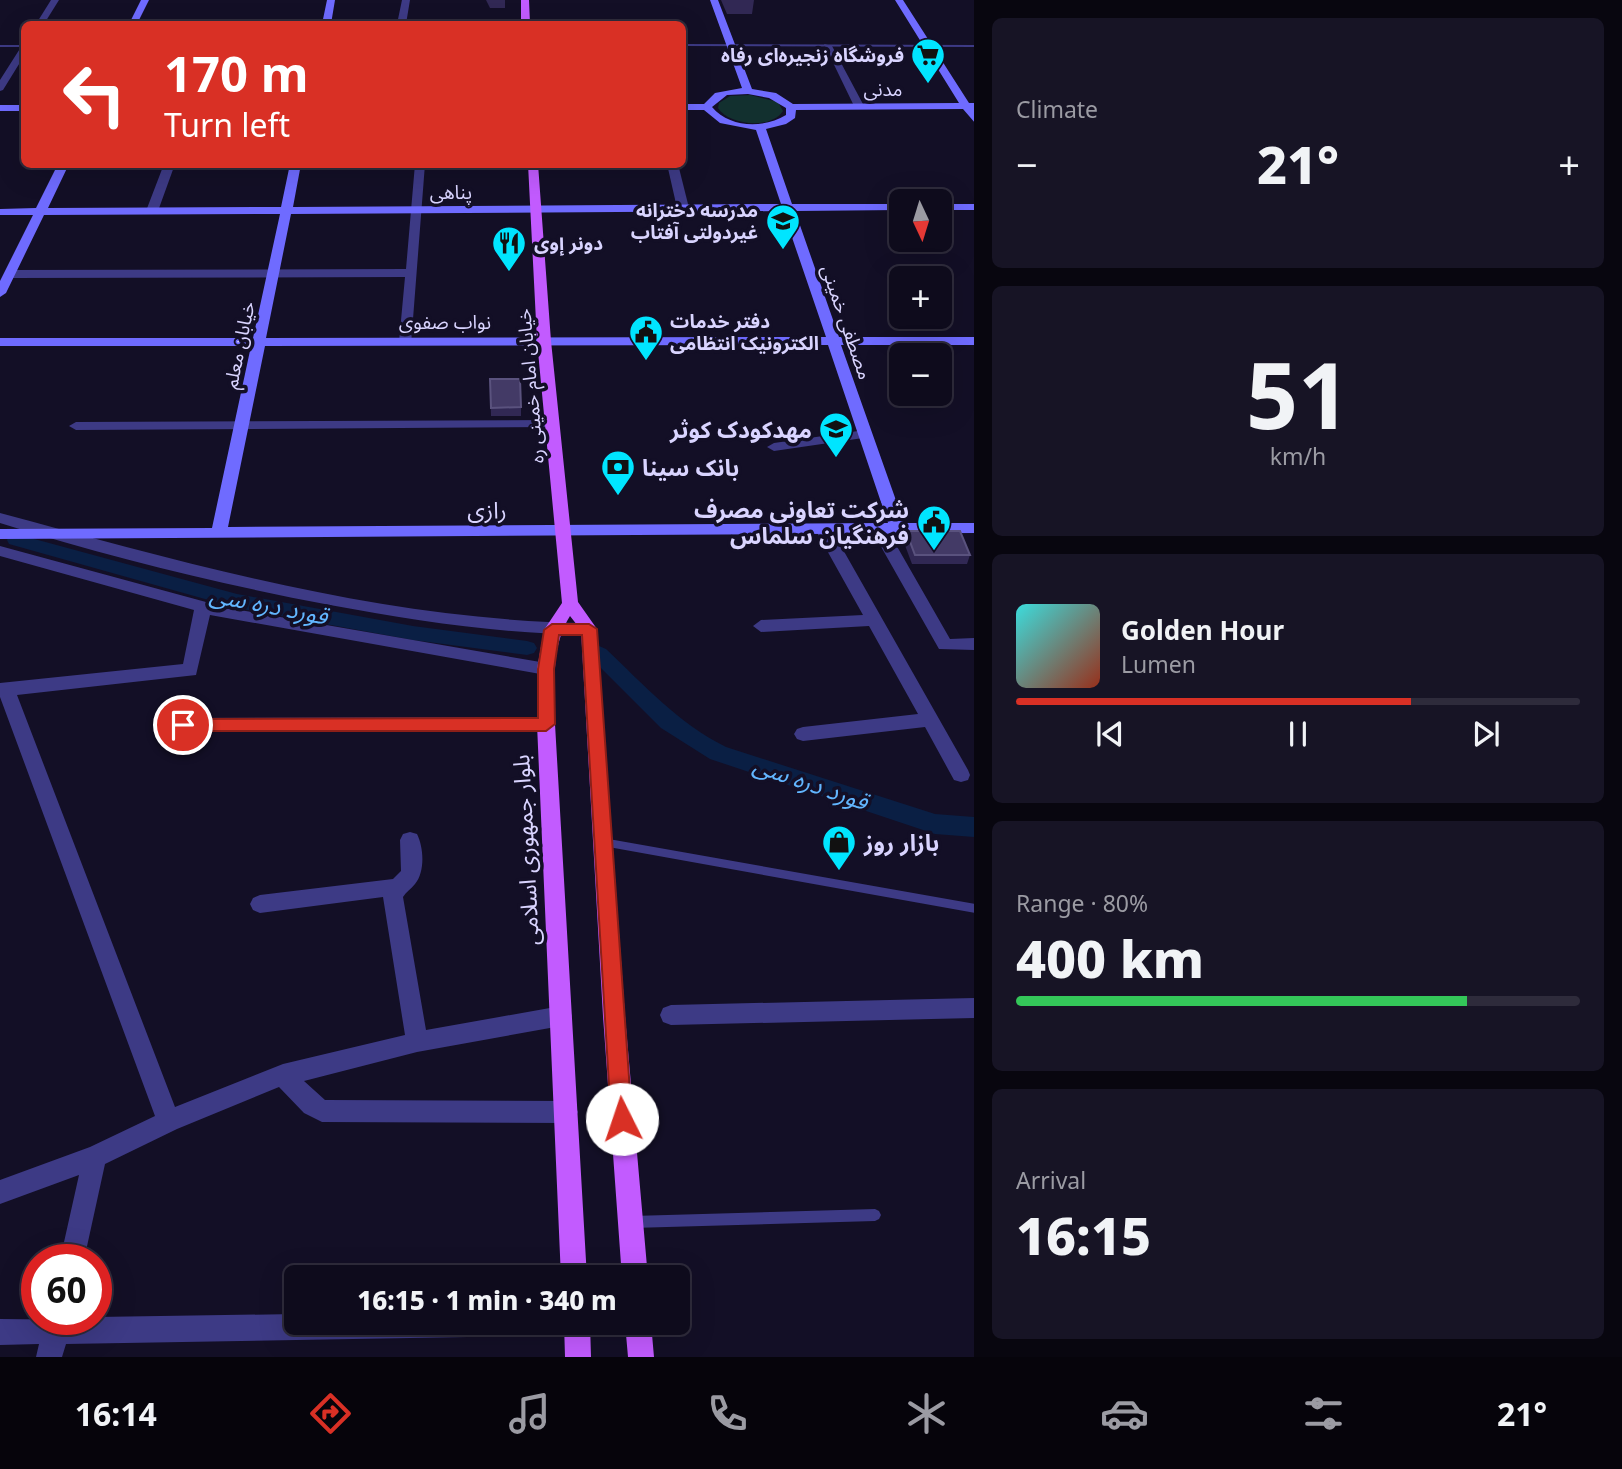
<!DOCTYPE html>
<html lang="en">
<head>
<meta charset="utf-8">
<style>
	:root { --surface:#0e0b1c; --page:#171425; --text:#f1f3f6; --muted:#9b9ba3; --line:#2e2b3b; --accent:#d93025 }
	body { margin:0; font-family:"Noto Sans","Noto Sans Arabic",sans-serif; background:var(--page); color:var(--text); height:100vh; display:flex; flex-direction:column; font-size:26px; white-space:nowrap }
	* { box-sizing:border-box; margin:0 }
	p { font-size:23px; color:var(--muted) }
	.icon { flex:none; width:38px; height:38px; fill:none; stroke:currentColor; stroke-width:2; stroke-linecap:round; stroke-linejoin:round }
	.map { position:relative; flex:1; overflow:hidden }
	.details { display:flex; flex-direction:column; gap:18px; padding:18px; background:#08060f; width:648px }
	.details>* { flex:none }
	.top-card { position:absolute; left:21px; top:21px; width:665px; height:147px; border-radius:10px; box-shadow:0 7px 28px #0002,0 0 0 2px var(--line); background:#d93025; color:#fff; overflow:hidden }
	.needle { width:46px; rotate:176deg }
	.tools { position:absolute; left:889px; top:189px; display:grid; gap:14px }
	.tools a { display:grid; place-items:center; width:63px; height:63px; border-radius:10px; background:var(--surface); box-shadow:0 7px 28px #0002,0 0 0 2px var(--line); font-size:35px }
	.speed { position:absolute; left:21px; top:1244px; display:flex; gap:14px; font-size:35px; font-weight:700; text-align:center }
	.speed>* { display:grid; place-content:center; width:91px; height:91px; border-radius:50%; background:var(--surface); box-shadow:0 7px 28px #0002,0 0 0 2px var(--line); line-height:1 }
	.speed .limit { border:10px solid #d22; background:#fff; color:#111 }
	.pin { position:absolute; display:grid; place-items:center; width:60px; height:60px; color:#fff; margin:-30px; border:4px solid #fff; border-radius:50%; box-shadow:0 2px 7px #0007 }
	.me { position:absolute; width:77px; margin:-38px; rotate:356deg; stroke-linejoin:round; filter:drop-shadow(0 0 5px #0008) }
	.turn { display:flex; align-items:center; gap:24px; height:147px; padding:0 28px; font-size:32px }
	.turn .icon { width:91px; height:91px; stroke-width:2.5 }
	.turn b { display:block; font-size:49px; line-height:60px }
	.big { font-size:52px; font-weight:800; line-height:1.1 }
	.details .card { flex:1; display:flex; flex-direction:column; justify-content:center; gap:10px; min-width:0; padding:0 24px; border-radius:10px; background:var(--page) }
	.details .dial { align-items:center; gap:0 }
	.dial b { font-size:91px; line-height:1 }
	.song { display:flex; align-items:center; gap:21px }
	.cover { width:84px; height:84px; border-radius:10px; background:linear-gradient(135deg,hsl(180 70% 55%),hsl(10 70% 35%)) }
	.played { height:7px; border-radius:4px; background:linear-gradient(90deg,var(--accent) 70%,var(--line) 70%) }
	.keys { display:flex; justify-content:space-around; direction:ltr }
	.heat { display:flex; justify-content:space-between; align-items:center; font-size:38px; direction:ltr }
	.charge { height:10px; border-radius:5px; background:linear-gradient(90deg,#34c759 80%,var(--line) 0) }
	.trip { position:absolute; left:284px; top:1265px; width:406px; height:70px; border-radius:10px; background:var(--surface); box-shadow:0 7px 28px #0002,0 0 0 2px var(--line); font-weight:800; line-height:70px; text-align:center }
	.tabs { display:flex; height:112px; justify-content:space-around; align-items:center; background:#06040b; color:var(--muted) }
	.tabs .icon { width:49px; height:49px }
	.tabs .selected { color:var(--accent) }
	.tabs b { font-size:32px; color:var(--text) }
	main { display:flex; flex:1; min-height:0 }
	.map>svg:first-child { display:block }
	.green { fill:#12302f }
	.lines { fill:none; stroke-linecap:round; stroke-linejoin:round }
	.canal { fill:#0a1f44; fill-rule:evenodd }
	.lane { fill:#3d3a85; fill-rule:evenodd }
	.street { fill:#3d3a85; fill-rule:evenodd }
	.secondary { fill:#6f6bff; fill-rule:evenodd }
	.primary { fill:#c25bff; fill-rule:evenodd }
	.wall { fill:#312854 }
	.building { fill:#433a66; stroke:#5a527e; stroke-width:2 }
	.route { fill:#d93025; stroke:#8d1f18; stroke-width:2 }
	.labels { text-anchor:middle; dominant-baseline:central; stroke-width:7; stroke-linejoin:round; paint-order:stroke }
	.far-poi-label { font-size:19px; font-weight:bold; fill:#d9d4ff; stroke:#130f26; text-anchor:end }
	.far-street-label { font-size:19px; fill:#d9d4ff; stroke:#130f26 }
	.poi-label { font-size:23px; font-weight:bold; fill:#d9d4ff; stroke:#130f26; text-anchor:end }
	.street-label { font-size:23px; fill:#d9d4ff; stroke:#130f26 }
	.water-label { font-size:24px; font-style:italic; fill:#62b6ff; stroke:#130f26 }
</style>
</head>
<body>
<main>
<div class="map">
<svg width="975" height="1357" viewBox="0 0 975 1357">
	<rect width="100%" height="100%" fill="#130f26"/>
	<!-- green -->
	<path class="green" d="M750,95L778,102L783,111C771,130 728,125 718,108L719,103L730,96Z"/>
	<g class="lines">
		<!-- canal -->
		<path class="canal" d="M16,534L237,594L413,626L527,641L534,643L537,648L534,653L527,655L413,640L237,608L9,544L7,540L9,536Z
			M599,646L606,649C644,685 678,723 726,747L935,814L975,817V837L935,834L710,759L661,728L592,659L589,654L592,649Z"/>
		<!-- lane -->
		<path class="lane" d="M682,44L975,45V47L682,46Z
			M0,45H24V47H0Z
			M603,838L975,904V913L603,846L600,845L598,842L600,839Z
			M875,1209L879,1211L881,1215L879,1219L875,1221L632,1228L628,1226L626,1222L628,1218L632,1216Z"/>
		<!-- street -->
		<path class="street" d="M51,0H59L44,24H36Z
			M402,0H410L406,24H397Z
			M824,44L832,46L864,106L863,108L854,106Z
			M24,46V56L3,90L0,91V80L21,47Z
			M164,164H175L158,211L148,213L146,211Z
			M415,164H425L411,345H401L399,342L405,277L10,278L4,274L10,270L406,269Z
			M667,164H678L689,208L687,210L677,208Z
			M552,420L559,424L557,427L76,430L69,426L76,422Z
			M865,430L872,434L870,437L774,451L767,447L774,443Z
			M0,513C192,565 388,621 589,623L597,629L589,635C502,634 416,621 330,605C219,584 109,557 0,523Z
			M823,524L829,525L968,770L970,775L968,780L961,782L954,780L925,727L803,741L797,739L794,734L797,729L803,727L918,714L869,626L761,632L753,626L761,620L863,615L815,529Z
			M879,524L887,529L950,639L975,638V650L939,649L871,529Z
			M0,546L228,608L552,664L555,669L552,674L546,675L210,615L196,675L17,695L175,1107L283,1064L405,1035L383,897L260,913L253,910L250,904L253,898L260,895L393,879L401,871L400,840L403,834L410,832L417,834C424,848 425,872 415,884C411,889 406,892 403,897L426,1030L561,1006L569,1009L572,1016L569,1023L561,1026L417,1052L304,1081L325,1100L566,1101L574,1104L578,1112L574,1120L566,1123L322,1122L304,1113L279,1087L177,1129L105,1164L84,1260H60L79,1175L0,1204V1180L90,1147L155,1116L0,697V683L183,664L194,610L0,556Z
			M546,717L552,719L555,724L552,729L546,731L183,732L177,730L174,725L177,720L183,718Z
			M975,998V1018L671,1025L663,1022L660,1015L663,1008L671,1005Z
			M296,1314V1323H536L532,1332L523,1336L66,1344L62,1357H36L39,1344L0,1345V1319L96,1320V1317Z"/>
		<!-- secondary -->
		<path class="secondary" d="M141,0H149L137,24H129Z
			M327,0H335L331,24H322Z
			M710,0H718L752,89L776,93L793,104L959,103L895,0H903L969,103H975V123L963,109L796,110L795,118L786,124L766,129L792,204H901V210L795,211L839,337H975V345H841L904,523H975V533L0,539V529L212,528L251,346H0V338H253L280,214L44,215L6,293L0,297V281L33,215H0V209L36,208L58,164H69L48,208L281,207L290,164H301L293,207L781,204L756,130L720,123L704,110H682V104H704L715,93L742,88ZM748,94L769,98L786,108V115C763,129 730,128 712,107L727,95ZM783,211L826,337L266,338L291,214ZM828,345L888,523L228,527L265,346Z
			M0,105H24V111H0Z
			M940,204H975V210H940Z"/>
		<!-- primary -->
		<path class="primary" d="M521,0H529L530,24H521Z
			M528,164H538L551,341L578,602L597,629L625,1016L648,1278H622L603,1016L581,630L570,616C550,647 555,688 555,724L587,1278H561L537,724V669L544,630L562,603L537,341Z
			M564,1323H590L591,1357H565Z
			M625,1323H651L654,1357H628Z"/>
	</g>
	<!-- wall -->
	<path class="wall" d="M486,0H505V8H490Z
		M721,0H754L752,14H727Z
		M490,379L521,407V416H491Z
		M906,531L970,555L967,564H912L903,540Z"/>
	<!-- building -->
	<path class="building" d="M490,379H520L521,407L491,408Z
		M906,531H960L970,555H915Z"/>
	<!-- route -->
	<path class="route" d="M552,624H589L597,629L632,1119L629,1126L622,1130L614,1126L611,1119L582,635H559L554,669L555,724L546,731H183L175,725L183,719L538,718V669L544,630Z"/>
	<!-- icons -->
	<defs>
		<g id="supermarket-pin" transform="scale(1.75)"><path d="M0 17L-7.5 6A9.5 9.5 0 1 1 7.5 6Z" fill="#00e5ff" stroke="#130f26"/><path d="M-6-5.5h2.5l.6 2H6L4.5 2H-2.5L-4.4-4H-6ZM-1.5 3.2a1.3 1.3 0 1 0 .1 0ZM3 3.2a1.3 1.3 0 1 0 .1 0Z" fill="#111"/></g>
		<g id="school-pin" transform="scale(1.75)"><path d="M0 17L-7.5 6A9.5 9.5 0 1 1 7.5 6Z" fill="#00e5ff" stroke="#130f26"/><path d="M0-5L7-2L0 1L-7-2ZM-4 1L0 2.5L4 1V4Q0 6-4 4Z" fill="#111"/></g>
		<g id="restaurant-pin" transform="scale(1.75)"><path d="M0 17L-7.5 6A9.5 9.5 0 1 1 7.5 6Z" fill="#00e5ff" stroke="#130f26"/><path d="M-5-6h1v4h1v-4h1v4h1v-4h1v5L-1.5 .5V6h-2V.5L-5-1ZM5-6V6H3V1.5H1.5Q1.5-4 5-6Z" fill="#111"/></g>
		<g id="civic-pin" transform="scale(1.75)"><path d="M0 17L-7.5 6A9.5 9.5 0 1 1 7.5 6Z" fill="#00e5ff" stroke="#130f26"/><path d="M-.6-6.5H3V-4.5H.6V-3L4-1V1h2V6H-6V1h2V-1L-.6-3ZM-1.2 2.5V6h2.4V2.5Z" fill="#111"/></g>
		<g id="bank-pin" transform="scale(1.75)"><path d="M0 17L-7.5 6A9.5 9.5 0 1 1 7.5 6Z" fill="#00e5ff" stroke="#130f26"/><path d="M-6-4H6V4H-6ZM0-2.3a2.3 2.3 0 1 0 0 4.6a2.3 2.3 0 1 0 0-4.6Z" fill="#111"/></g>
		<g id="shop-pin" transform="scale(1.75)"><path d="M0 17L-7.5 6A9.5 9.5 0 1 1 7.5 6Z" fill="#00e5ff" stroke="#130f26"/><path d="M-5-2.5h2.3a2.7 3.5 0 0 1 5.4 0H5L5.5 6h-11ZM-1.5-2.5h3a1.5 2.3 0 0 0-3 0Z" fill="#111"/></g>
	</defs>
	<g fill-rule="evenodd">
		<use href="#supermarket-pin" x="928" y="55"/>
		<use href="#school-pin" x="783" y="221"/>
		<use href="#restaurant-pin" x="509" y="243"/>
		<use href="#civic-pin" x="646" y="332"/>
		<use href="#school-pin" x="836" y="429"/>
		<use href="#bank-pin" x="618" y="467"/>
		<use href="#civic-pin" x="934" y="522"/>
		<use href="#shop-pin" x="839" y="842"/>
	</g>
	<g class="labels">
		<!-- far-poi labels -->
		<g class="far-poi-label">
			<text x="904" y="55">فروشگاه زنجیره‌ای رفاه</text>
			<text x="758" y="210">مدرسه دخترانه<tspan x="758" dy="22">غیردولتی آفتاب</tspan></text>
			<text x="534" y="243" text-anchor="start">دونر إوی</text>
			<text x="670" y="321" text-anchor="start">دفتر خدمات<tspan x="670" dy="22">الکترونیک انتظامی</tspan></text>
		</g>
		<!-- far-street labels -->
		<g class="far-street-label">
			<text x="883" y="89">مدنی</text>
			<text x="451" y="192">پناهی</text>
			<text x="445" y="322">نواب صفوی</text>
			<text transform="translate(847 322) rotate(71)">مصطفی خمینی</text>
			<text transform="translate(239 345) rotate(-78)">خیابان معلم</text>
			<text transform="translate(530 386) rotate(-95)">خیابان امام خمینی ره</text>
		</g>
		<!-- poi labels -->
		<g class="poi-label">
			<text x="812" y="429">مهدکودک کوثر</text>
			<text x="642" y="467" text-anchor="start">بانک سینا</text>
			<text x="909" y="509">شرکت تعاونی مصرف<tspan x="909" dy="26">فرهنگیان سلماس</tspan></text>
			<text x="864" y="842" text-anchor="start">بازار روز</text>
		</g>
		<!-- street labels -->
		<g class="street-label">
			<text x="487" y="509">رازی</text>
			<text transform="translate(525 850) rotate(-93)">بلوار جمهوری اسلامی</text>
		</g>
		<!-- water labels -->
		<g class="water-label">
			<text transform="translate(269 604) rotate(11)">قورد دره سی</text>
			<text transform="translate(811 782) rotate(19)">قورد دره سی</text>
		</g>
	</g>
</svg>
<div class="tools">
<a><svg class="needle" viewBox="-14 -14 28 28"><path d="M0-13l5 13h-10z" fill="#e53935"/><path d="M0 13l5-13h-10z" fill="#9b9ba3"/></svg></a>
<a>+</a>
<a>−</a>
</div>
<div class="speed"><div class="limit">60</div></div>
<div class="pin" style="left:183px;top:725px;background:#d93025"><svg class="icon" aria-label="arrive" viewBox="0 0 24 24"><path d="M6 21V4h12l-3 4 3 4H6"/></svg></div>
<svg class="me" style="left:622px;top:1119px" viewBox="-20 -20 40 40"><circle r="19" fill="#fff"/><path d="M0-13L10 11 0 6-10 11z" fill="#d93025"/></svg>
<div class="trip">16:15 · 1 min · 340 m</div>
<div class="top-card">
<div class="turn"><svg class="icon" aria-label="left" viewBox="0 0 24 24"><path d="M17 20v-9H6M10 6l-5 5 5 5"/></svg><div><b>170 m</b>Turn left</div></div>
</div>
</div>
<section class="details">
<div class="card"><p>Climate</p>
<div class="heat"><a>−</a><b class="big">21°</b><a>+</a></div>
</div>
<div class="card dial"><b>51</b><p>km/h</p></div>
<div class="card">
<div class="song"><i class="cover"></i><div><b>Golden Hour</b><p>Lumen</p></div></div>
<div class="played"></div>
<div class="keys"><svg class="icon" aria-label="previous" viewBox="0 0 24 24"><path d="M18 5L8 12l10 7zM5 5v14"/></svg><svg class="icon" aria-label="pause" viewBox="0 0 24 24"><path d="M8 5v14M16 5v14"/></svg><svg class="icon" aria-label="next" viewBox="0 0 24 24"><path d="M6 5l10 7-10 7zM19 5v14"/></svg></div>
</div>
<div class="card"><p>Range · 80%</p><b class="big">400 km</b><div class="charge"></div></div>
<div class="card"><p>Arrival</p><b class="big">16:15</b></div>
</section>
</main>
<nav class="tabs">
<b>16:14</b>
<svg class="icon selected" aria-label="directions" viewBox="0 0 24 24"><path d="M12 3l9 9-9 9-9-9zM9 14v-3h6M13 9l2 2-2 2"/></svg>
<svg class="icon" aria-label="music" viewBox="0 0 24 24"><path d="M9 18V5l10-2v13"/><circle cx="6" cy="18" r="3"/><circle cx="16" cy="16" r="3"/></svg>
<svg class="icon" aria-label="phone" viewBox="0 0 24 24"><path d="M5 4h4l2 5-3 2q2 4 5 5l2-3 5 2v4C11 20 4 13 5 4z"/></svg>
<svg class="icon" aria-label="climate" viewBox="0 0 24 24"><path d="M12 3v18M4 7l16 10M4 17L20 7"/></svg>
<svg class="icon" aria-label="car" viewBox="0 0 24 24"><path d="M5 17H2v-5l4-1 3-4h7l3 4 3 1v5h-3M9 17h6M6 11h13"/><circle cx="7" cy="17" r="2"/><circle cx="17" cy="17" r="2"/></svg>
<svg class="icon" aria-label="filters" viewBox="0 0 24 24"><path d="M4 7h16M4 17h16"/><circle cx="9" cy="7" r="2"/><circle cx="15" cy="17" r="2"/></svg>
<b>21°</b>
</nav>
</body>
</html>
